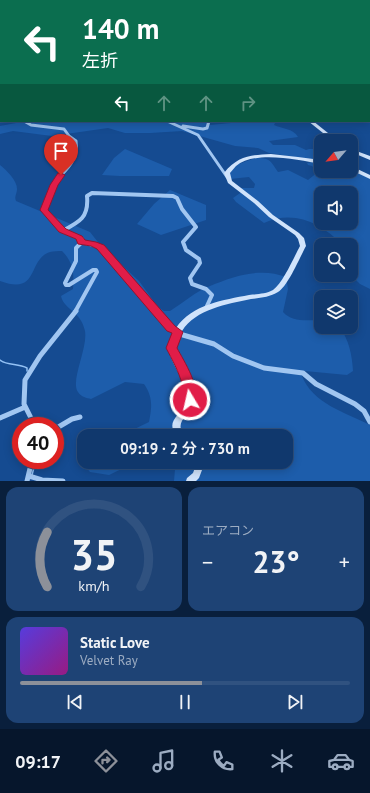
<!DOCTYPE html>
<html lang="ja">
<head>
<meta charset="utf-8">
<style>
	:root { --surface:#10386d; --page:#1e4375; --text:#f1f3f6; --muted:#9cacc2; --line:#305280; --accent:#8c9099 }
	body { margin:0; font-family:"PT Sans","Noto Sans JP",sans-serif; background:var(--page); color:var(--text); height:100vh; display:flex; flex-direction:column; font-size:15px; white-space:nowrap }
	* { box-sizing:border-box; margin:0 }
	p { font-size:13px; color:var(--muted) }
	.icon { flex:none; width:22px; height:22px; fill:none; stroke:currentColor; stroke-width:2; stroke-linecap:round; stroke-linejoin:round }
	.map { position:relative; height:481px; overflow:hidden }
	.details { display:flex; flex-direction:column; gap:6px; padding:6px; background:#091f3c; flex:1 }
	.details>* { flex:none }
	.hud { position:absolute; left:0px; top:0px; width:370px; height:122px; box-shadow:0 2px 10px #0003,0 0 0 1px var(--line); background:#0b6e4f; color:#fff; overflow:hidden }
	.needle { width:26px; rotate:242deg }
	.buttons { position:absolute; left:314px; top:134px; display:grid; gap:8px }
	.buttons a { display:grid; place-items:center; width:44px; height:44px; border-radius:8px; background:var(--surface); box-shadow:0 2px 10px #0003,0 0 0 1px var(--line); font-size:20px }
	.speed { position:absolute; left:12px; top:417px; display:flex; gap:8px; font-size:20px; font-weight:700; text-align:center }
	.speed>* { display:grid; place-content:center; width:52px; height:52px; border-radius:50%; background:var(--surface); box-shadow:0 2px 10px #0003,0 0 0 1px var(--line); line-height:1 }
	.speed .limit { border:6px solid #d22; background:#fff; color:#111 }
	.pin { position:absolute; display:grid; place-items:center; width:34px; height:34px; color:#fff; margin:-41px -17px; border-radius:50% 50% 50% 0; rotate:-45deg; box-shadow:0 0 4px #0007 }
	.pin .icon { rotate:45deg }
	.me { position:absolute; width:44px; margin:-22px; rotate:351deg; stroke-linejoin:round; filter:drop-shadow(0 0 3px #0008) }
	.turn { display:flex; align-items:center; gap:14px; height:84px; padding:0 16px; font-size:18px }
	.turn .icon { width:52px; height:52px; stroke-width:2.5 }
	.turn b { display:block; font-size:28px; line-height:34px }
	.lanes { display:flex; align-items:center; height:38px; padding:0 16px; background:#0003; justify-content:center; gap:20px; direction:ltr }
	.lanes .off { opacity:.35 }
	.big { font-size:30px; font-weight:600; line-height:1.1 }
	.details .tile { flex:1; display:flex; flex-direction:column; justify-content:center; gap:6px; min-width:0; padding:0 14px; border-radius:12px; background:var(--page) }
	.details .dial { align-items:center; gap:0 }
	.dial svg { height:104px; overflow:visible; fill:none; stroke:var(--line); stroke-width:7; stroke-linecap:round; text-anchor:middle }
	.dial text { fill:var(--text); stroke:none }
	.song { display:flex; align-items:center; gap:12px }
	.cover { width:48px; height:48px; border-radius:6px; background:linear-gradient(135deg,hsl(250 70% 55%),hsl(310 70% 35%)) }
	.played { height:4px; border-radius:2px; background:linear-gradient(90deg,var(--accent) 55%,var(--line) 55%) }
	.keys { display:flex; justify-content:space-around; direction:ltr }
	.heat { display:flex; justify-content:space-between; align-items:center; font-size:22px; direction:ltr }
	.details .tiles { flex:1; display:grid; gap:6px; grid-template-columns:1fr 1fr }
	.tile:last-child { grid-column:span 2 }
	.trip { position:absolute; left:77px; top:429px; width:216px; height:40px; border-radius:12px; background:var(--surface); box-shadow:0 2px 10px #0003,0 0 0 1px var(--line); font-weight:600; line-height:40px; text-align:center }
	.tabs { display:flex; height:64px; justify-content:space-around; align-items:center; background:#06162c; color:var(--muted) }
	.tabs .icon { width:28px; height:28px }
	.tabs .on { color:var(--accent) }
	.tabs b { font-size:18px; color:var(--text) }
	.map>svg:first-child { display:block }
	.green { fill:#1d5dab; fill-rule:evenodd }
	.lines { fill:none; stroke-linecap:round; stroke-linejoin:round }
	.stream { stroke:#93c1f4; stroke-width:1.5 }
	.street-far3 { stroke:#a1c6f1; stroke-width:2.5 }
	.street-far2 { stroke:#a1c6f1; stroke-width:3 }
	.street-far1 { stroke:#a1c6f1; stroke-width:4 }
	.street { stroke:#a1c6f1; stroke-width:5 }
	.secondary { fill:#d0e3fb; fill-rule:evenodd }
	.route { fill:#e11d48; stroke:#92132f }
</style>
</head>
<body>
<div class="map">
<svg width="370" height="481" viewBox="0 0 370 481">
	<rect width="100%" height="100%" fill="#154b91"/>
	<!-- green -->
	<path class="green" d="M41,0H272L275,1H42Z
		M27,121H207L210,125L252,121H276L274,125C282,129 293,128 298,137L269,141L273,145H295L306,150L309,149H321V161L269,153L258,148L235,146L182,131L150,133H125L108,128L52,136L13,131L0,134V126Z
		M125,149L172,169L169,176H120L102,175L114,158Z
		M255,158C270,158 270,160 278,172L288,170L308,180L318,172L312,166L308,165L307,163L311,162L321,164V171L351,170L370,178V289L360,284L351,275V245H343C321,223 294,209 264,223L236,202L233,198L243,191L241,188H254L255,184L249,177L230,179L229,173L236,165ZM321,193H351V223H321Z
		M0,165C6,170 17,180 17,189C17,194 14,196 16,201L90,232L101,246L139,281L158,307L164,311H170C183,303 196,291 210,286C234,276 261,267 286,277L288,289L283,312C293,323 307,320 321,320V327H340C349,341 352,354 353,371L347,375L305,371L302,376C312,403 346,413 370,425V481H174L175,469L170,462H286V436H120L149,422C152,407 153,397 144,384L125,382L91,399C87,398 81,397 78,392C70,381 88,348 85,331C81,311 64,310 61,296L73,289C74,274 74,263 62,251C58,251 53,251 50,252C27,259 40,296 0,281Z
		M170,190L206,205V220L161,235L137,224L154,204Z
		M86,462H136L109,475L90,472L85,466Z"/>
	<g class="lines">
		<!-- stream -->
		<path class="stream" d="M0,360C8,366 18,363 27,368V371
			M34,418L38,426
			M32,475L36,460"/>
		<!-- street-far3 -->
		<path class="street-far3" d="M277,0L283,1
			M15,1L18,0
			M28,1H33
			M298,1L301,0"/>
		<!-- street-far2 -->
		<path class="street-far2" d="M24,121L31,125L64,129L69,136L76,141C79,158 67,170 56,180
			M167,121L198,135L227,177
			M183,126L203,129L207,128L209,121"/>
		<!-- street-far1 -->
		<path class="street-far1" d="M57,179L44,210L62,231L82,239V242
			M62,231C80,222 89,217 87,196L92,193L173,196L177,198L182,209L196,227L183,242L186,250L199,259L200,263L190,278L192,284L206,289L212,295L206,308
			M75,312L97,272L96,270H93L69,285H66L65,283L76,261V248L82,242L101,247L157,312"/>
		<!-- street -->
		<path class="street" d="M156,311L171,328L183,335L214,344L233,356L264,368L303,373L316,384L355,404L364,411L370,422
			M0,418L23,408
			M35,426L24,404L25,380L40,356L76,311
			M55,429L72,419L80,417
			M29,476L42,480L63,481
			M27,481L32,460"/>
		<!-- secondary -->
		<path class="secondary" d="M39,0H43L44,1H40Z
			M335,0H342L344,1H337Z
			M369,6H370V9H369Z
			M0,10H1V13H0Z
			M0,26H1V29H0Z
			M0,47H1V50H0Z
			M0,57H1V60H0Z
			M308,121H313L338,141H333Z
			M351,149L370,156V160L351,152Z
			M271,154L298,157L321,160V164C299,160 255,150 236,166C234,168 232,171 230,173L232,181L258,201L273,215L299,233L304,238L306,246C300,257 288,286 278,292C270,297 260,298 251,299C227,304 196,309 182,331C179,335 176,343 176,348C176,358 191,377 193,390C194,395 195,400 193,405C190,412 178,421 181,429C182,431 185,433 186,436H177C165,422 179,416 185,405C187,401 186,396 186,393C184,378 168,358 169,348C169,341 173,333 176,328C192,304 224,300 249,295C257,294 266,294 273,290C283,283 294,257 300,246L298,239L295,235L269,217L254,203L228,183L224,173C238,156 250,155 271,154Z
			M351,166L370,175V179L351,170Z
			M197,462H205L199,478L196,481H186L187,478L193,473Z"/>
	</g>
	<!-- route -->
	<path class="route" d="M58,173H61L65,175L58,185L48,210L66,229L82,236L85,240L96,242L104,245L175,326L183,332L177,348C184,361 202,389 194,403L190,405L186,403C183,397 184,391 182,384C179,372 172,359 166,348L172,333L167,331L97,249L91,246L78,244L76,239L59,232L40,210L50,185Z"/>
</svg>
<div class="buttons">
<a><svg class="needle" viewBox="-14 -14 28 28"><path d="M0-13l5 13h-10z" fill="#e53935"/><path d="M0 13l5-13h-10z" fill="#9cacc2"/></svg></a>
<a><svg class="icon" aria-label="sound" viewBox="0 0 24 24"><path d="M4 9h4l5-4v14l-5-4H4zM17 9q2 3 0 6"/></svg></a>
<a><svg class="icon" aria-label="search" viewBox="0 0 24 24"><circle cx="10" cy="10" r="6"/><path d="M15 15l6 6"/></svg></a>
<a><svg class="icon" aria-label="layers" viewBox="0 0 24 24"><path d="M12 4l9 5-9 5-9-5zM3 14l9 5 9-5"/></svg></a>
</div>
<div class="speed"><div class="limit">40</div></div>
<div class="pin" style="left:61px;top:175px;background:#d93025"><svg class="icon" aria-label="arrive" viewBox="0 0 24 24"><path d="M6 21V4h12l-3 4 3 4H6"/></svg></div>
<svg class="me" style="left:190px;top:400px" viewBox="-20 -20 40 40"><circle r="17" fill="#e11d48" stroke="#fff" stroke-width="3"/><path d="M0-11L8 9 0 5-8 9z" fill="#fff"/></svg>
<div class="trip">09:19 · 2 分 · 730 m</div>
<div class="hud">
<div class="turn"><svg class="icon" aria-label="left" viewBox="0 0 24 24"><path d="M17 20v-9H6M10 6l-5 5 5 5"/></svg><div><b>140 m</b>左折</div></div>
<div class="lanes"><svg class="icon" aria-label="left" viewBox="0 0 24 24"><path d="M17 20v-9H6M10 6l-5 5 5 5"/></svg><svg class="icon off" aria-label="ahead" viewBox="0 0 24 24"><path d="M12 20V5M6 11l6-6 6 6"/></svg><svg class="icon off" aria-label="ahead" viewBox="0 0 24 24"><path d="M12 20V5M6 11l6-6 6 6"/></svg><svg class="icon off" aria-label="right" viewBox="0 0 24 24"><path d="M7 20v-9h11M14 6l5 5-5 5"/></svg></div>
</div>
</div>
<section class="details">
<div class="tiles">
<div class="tile dial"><svg viewBox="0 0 100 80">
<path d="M14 69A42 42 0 1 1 86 69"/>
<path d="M14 69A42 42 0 0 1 14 27" stroke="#8c9099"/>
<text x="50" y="56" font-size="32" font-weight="700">35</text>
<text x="50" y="72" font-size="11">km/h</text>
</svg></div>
<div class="tile"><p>エアコン</p>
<div class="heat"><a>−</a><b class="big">23°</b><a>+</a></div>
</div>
<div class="tile">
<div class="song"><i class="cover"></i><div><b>Static Love</b><p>Velvet Ray</p></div></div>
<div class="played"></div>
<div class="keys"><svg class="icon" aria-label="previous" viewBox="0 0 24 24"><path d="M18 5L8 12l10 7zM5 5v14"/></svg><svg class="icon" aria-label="pause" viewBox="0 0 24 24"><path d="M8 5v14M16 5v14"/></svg><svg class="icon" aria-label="next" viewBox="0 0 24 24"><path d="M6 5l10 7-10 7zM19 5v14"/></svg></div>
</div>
</div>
</section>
<nav class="tabs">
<b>09:17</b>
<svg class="icon on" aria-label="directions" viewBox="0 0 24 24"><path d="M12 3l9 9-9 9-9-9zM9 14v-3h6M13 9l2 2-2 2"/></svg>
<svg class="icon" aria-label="music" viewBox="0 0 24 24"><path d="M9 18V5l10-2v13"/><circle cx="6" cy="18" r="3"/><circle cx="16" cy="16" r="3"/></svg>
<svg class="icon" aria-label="phone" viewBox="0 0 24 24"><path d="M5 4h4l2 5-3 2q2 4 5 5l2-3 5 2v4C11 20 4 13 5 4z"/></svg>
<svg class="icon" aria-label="climate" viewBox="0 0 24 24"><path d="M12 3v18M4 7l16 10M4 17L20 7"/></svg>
<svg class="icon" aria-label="car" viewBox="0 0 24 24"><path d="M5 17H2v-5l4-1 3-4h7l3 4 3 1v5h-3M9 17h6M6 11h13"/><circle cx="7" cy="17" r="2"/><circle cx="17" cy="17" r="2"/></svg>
</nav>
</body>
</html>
